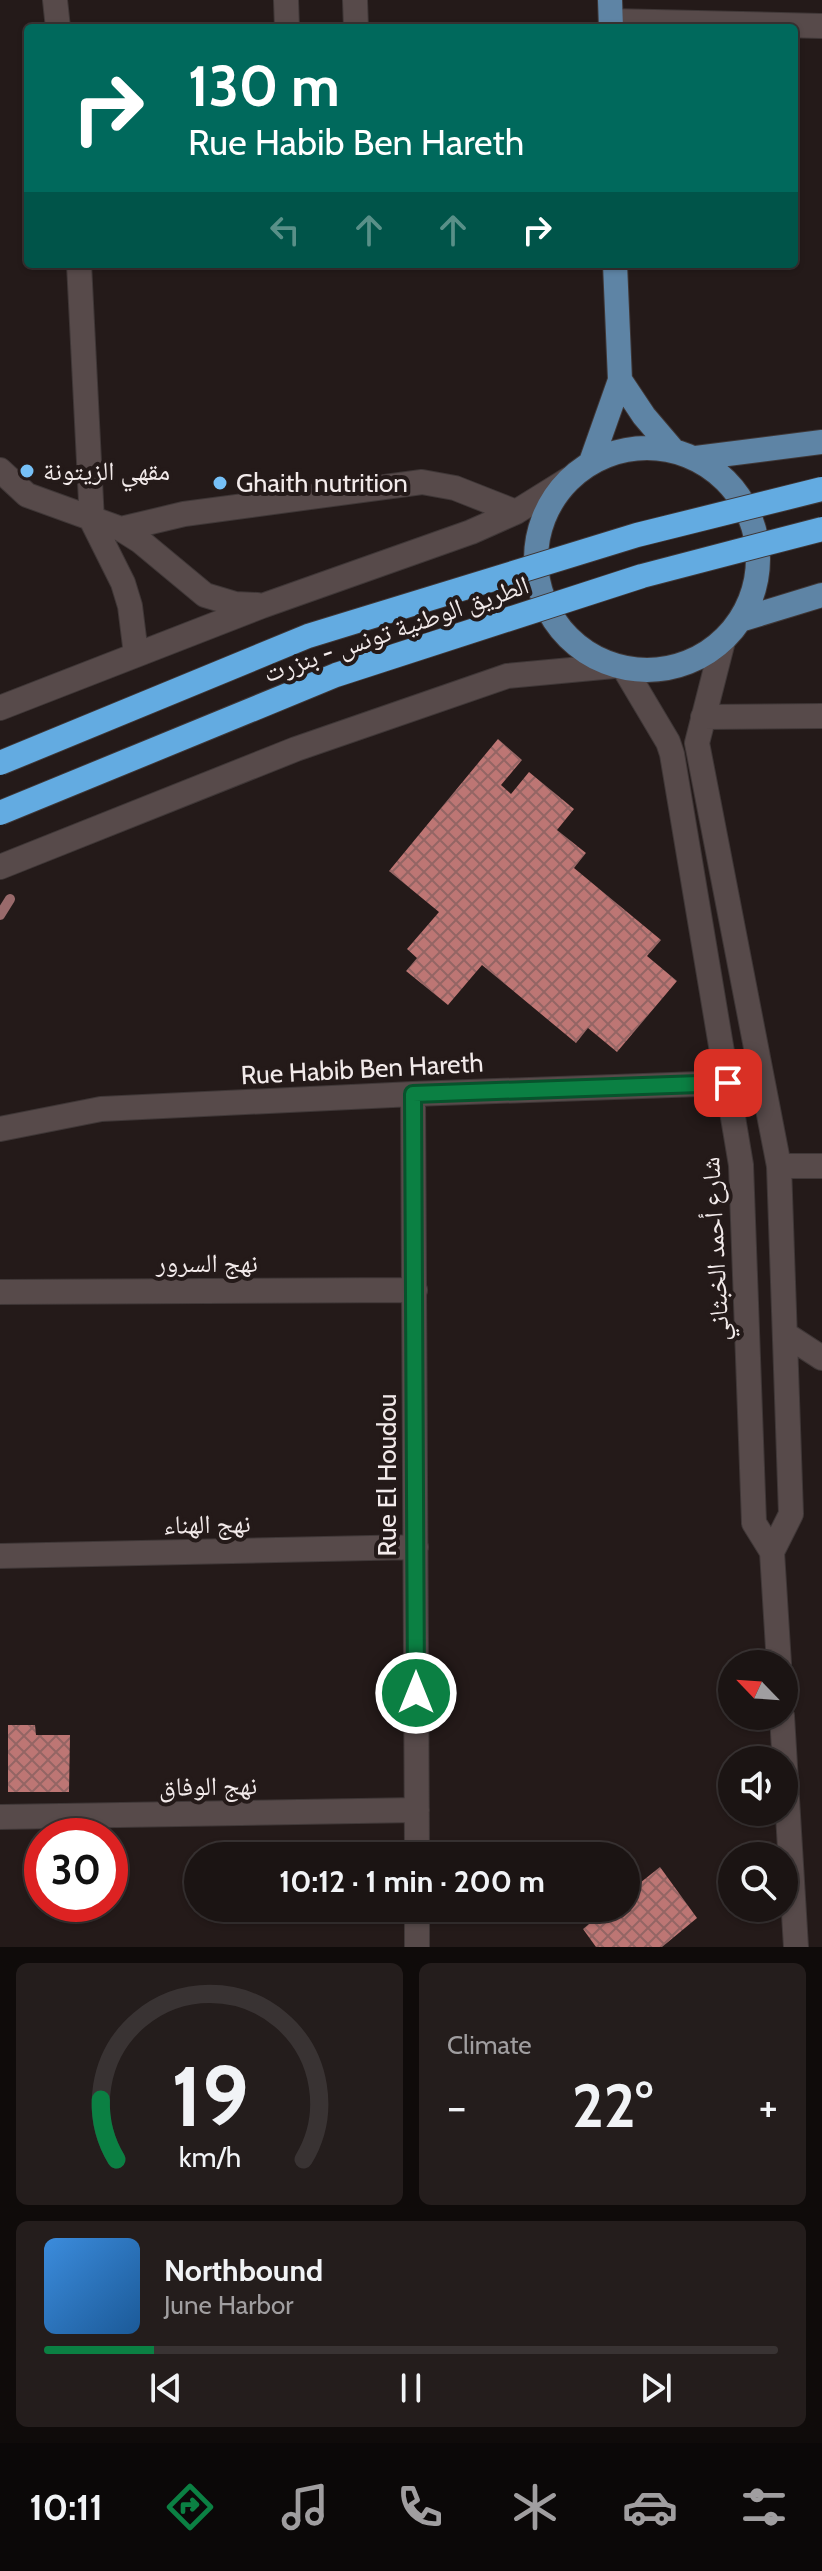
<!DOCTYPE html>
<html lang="en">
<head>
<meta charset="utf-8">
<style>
	:root { --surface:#1b1413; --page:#241d1c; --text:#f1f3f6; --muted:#a09ea0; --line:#393333; --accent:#0b8043 }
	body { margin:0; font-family:Cabin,"Noto Naskh Arabic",sans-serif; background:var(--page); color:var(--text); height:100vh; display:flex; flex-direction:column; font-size:30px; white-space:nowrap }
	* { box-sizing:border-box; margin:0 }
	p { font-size:26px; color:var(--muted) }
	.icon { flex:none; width:44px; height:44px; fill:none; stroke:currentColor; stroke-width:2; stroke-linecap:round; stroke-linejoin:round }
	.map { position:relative; height:1947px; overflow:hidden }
	.side { display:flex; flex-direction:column; gap:16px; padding:16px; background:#0f0b0a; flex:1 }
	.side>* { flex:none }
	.hud { position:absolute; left:24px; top:24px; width:774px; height:244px; border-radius:8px; box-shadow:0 2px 6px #0004,0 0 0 2px var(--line); background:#00695c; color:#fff; overflow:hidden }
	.needle { width:52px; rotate:295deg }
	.controls { position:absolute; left:718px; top:1650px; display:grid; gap:16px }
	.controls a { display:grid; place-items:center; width:80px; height:80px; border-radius:50%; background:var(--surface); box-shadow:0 2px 6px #0004,0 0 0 2px var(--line); font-size:40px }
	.speed { position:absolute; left:24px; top:1818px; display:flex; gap:16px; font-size:40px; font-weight:700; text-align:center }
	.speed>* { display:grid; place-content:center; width:104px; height:104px; border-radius:50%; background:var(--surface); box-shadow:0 2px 6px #0004,0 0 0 2px var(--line); line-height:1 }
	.speed .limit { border:12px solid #d22; background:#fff; color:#111 }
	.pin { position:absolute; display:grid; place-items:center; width:68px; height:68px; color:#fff; margin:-34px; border-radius:16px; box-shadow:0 4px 12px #0006 }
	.me { position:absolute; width:88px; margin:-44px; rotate:0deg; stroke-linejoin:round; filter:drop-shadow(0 0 6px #0008) }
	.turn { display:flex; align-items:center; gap:28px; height:168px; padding:0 32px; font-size:36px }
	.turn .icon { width:104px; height:104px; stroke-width:2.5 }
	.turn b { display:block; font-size:56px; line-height:68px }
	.lanes { display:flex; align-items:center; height:76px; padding:0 32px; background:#0003; justify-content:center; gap:40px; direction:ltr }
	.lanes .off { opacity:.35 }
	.big { font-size:60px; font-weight:800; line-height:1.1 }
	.side .tile { flex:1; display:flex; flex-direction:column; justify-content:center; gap:12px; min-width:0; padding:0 28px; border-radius:12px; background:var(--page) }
	.side .dial { align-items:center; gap:0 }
	.dial svg { height:208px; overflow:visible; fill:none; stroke:var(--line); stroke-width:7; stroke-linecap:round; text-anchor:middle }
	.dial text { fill:var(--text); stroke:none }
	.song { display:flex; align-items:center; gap:24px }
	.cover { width:96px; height:96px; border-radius:12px; background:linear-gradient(135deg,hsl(210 70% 55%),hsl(210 70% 35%)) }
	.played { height:8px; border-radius:4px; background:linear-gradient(90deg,var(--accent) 15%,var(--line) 15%) }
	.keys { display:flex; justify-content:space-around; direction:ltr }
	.heat { display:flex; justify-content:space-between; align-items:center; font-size:44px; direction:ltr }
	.side .tiles { flex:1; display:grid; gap:16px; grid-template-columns:1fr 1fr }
	.tile:last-child { grid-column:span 2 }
	.trip { position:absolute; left:184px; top:1842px; width:456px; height:80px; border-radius:40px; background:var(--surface); box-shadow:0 2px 6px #0004,0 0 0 2px var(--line); font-weight:800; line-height:80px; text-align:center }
	.tabs { display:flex; height:128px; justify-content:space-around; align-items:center; background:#0b0808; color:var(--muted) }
	.tabs .icon { width:56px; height:56px }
	.tabs .on { color:var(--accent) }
	.tabs b { font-size:36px; color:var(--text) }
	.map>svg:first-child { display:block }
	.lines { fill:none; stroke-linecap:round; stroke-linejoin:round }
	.stream { stroke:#996a6b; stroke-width:10 }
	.building { fill:url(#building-cross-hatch) }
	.minor-casing { stroke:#3f3737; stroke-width:26 }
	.major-casing { stroke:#3f3737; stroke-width:26 }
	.minor { stroke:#574a4a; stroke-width:24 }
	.major { stroke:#5e84a5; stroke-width:24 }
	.highway-bridge-casing { stroke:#3f3737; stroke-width:26; stroke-linecap:butt }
	.highway-bridge { stroke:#63abe1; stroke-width:24 }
	.route-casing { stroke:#07532c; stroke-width:20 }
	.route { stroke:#0b8043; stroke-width:14 }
	.poi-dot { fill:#76c0f7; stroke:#241a19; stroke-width:3 }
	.labels { text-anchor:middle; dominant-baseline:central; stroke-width:8; stroke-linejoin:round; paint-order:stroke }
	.poi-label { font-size:26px; fill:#f2eaea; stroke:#241a19; text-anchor:start }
	.street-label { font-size:26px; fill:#f2eaea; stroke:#241a19 }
</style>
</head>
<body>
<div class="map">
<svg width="822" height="1947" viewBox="0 0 822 1947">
	<defs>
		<pattern id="building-cross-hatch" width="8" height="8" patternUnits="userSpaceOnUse" patternTransform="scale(2)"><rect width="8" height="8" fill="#bd7674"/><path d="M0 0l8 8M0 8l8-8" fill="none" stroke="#946564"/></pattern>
	</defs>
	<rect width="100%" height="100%" fill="#241a19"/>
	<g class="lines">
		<!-- stream -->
		<path class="stream" d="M0,915L10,899"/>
	</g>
	<!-- building -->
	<path class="building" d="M498,739L522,760L501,785L511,794L529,772L574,809L557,830L586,853L574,868L661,940L647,956L677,981L617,1052L588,1028L576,1043L482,965L448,1005L406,971L417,958L407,949L439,912L389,871Z
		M8,1725H35L36,1735H70L69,1792H8Z
		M660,1867L697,1918L662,1947H596L583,1929L608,1908H626V1894Z"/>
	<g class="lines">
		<!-- minor casing -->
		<g class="minor-casing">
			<path id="minor" d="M55,0L58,28
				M286,0L287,28
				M355,0L356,28
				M611,21L822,26
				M79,264L92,521L123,583L130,606L136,654
				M0,470L27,495L121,529L140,541L205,595L235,604L257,605
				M121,529L184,514L422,482L455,488L516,512
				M723,641L697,743L779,1166L791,1514L772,1552L779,1664
				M624,668L668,742L672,754L741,1165L754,1523L772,1552
				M0,708L262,606L471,532L516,512L569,479
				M703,717L822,716
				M0,867L296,749L507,676L614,666
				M413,1094L417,1856
				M0,1129L101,1109L413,1094L728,1083
				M779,1166H822
				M0,1292L415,1290
				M785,1334L822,1358
				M0,1556L416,1547
				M782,1716L796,1947
				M0,1817L417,1810
				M417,1908V1947"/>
		</g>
		<!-- major casing -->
		<g class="major-casing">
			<path id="major" d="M610,0L611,28
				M620,380L644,416L673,450
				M536 559a111 111 0 1 1 222 0a111 111 0 1 1-222 0Z
				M696,458L822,442
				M591,462L620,380L615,264
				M740,620L822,595"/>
		</g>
		<!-- minor -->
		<use href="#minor" class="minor"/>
		<!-- major -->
		<use href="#major" class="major"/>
		<!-- highway-bridge casing -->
		<g class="highway-bridge-casing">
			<path id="highway-bridge" d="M0,763L308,636L637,535L822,489
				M0,813L336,675L642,576L822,529"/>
		</g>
		<!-- highway-bridge -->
		<use href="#highway-bridge" class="highway-bridge"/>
	</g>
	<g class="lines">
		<!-- route casing -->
		<g class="route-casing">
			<path id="route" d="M416,1693L413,1094L728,1083"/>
		</g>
		<!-- route -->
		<use href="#route" class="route"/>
	</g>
	<!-- markers -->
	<g class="poi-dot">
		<circle cx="27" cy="471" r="8"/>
		<circle cx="220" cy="483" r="8"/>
	</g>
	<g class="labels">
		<!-- poi labels -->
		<g class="poi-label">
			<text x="43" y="471">مقهي الزيتونة</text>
			<text x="236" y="483">Ghaith nutrition</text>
		</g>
		<!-- street labels -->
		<g class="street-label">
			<text transform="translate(396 629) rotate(-19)">الطريق الوطنية تونس - بنزرت</text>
			<text transform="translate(362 1069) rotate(-3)">Rue Habib Ben Hareth</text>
			<text transform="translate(715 1249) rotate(-93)">شارع أحمد الخبثاني</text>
			<text x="207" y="1263">نهج السرور</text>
			<text transform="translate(387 1475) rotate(-90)">Rue El Houdou</text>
			<text transform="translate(207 1524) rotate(-1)">نهج الهناء</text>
			<text transform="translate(208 1786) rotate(-1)">نهج الوفاق</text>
		</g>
	</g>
</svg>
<div class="controls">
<a><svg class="needle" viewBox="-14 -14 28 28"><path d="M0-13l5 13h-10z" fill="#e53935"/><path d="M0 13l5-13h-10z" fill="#a09ea0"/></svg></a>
<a><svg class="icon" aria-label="sound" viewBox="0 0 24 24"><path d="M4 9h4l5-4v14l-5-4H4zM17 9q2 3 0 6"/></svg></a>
<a><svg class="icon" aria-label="search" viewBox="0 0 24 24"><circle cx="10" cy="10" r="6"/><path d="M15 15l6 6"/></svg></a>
</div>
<div class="speed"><div class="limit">30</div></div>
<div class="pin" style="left:728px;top:1083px;background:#d93025"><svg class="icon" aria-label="arrive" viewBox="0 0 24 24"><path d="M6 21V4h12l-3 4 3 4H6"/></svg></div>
<svg class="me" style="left:416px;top:1693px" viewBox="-20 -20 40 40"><circle r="17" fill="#0b8043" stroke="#fff" stroke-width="3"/><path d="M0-11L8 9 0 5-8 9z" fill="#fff"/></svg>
<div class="trip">10:12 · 1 min · 200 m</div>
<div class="hud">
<div class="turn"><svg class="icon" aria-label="right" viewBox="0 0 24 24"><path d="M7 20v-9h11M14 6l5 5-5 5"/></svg><div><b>130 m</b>Rue Habib Ben Hareth</div></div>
<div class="lanes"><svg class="icon off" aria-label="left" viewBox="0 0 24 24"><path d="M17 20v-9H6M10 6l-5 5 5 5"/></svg><svg class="icon off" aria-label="ahead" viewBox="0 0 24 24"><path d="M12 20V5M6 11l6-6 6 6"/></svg><svg class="icon off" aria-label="ahead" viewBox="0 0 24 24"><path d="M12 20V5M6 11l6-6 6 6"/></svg><svg class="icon" aria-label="right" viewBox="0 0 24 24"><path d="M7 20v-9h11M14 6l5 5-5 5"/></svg></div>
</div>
</div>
<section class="side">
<div class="tiles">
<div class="tile dial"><svg viewBox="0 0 100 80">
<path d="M14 69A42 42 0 1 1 86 69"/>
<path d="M14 69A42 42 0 0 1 8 46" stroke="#0b8043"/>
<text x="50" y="56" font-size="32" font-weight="700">19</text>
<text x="50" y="72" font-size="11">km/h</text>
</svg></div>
<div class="tile"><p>Climate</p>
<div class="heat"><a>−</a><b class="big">22°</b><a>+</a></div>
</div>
<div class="tile">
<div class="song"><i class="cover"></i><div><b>Northbound</b><p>June Harbor</p></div></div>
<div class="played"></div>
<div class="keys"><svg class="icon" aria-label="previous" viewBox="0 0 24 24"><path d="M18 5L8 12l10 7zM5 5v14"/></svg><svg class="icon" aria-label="pause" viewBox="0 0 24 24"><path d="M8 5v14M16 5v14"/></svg><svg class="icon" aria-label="next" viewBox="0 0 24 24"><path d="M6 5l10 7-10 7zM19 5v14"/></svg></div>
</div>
</div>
</section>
<nav class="tabs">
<b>10:11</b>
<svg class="icon on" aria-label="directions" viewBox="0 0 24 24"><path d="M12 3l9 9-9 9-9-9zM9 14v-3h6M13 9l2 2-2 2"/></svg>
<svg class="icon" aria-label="music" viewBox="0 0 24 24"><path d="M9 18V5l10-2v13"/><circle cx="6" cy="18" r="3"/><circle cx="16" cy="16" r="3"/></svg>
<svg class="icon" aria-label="phone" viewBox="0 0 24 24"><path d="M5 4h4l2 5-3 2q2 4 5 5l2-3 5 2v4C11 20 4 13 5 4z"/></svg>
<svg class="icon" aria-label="climate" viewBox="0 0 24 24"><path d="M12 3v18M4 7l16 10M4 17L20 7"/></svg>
<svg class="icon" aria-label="car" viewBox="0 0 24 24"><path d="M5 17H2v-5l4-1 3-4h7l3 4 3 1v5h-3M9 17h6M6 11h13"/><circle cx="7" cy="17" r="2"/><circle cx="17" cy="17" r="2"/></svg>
<svg class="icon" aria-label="filters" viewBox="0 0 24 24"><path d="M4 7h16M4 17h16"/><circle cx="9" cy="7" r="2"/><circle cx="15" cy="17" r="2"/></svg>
</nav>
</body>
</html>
